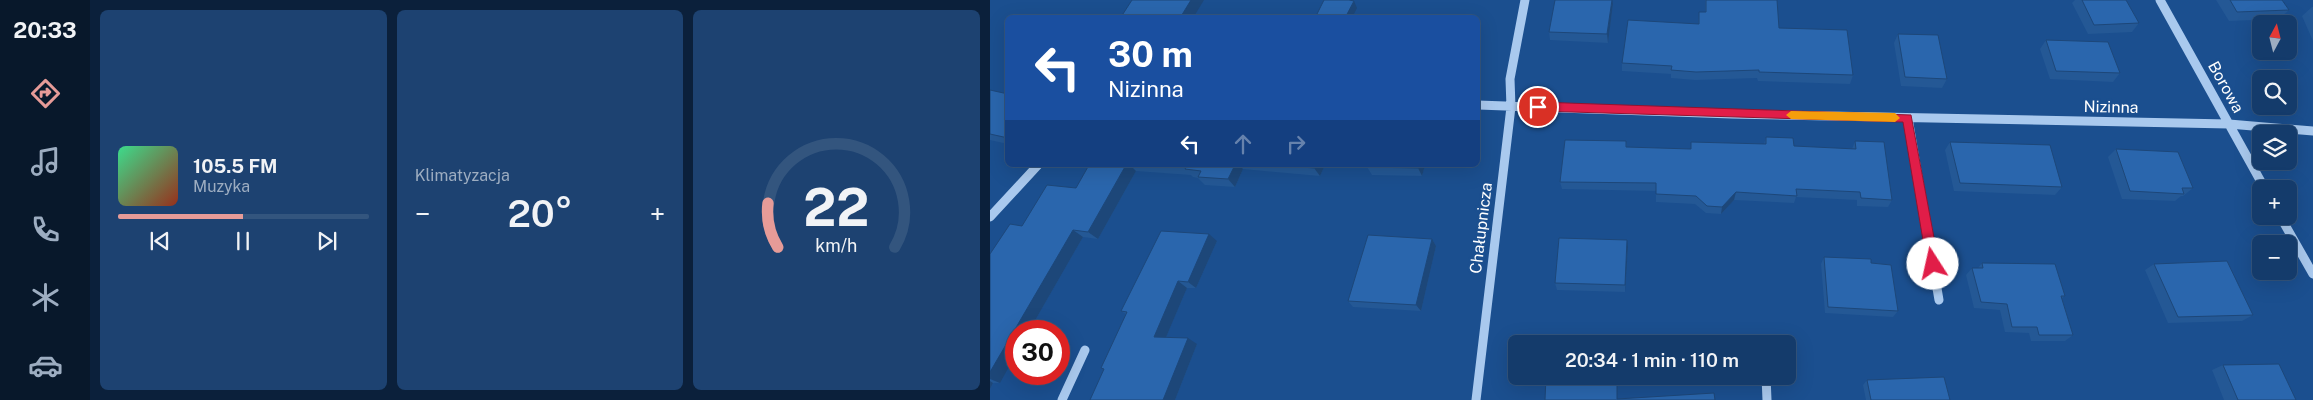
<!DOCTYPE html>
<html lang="pl">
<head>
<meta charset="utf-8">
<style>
	:root { --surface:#143b6b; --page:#1d4271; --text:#f1f3f6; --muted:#9dadc1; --line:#33557e; --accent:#e69b98 }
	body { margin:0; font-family:"Public Sans",sans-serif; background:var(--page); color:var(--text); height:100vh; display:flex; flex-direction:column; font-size:19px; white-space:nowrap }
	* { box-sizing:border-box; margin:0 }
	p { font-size:16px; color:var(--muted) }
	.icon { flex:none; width:28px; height:28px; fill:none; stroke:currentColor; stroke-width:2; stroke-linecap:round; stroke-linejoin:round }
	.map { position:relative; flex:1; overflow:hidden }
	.drawer { display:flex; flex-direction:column; gap:10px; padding:10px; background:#0b203b; width:900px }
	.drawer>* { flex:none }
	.top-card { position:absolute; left:15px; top:15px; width:475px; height:152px; border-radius:8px; box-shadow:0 5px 20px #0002,0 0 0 1px var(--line); background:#1a4fa0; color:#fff; overflow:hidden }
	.needle { width:32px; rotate:7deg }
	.fabs { position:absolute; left:1262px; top:15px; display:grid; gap:10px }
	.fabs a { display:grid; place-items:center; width:45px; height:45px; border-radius:8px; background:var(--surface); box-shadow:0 5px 20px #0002,0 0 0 1px var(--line); font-size:25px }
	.speed { position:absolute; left:15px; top:320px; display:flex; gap:10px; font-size:25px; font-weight:700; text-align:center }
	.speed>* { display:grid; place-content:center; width:65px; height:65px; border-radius:50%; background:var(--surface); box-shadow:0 5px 20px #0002,0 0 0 1px var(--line); line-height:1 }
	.speed .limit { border:8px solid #d22; background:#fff; color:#111 }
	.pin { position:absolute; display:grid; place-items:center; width:42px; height:42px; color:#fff; margin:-21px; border:2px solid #fff; border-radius:50%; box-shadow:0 1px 5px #0007 }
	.me { position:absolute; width:55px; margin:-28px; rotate:350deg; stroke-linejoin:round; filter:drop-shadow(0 0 4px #0008) }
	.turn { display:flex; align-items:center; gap:18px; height:105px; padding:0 20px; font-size:22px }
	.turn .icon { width:65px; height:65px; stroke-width:2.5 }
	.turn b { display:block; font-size:35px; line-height:42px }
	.lanes { display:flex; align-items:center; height:48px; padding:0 20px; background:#0003; justify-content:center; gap:25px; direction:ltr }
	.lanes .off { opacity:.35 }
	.big { font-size:38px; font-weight:600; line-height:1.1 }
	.drawer .tile { flex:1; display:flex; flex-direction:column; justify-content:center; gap:8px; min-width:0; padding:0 18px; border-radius:8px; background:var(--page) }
	.drawer .dial { align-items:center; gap:0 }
	.dial svg { height:130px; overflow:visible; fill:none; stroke:var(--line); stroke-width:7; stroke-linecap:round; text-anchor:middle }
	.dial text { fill:var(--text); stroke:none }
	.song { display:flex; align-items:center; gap:15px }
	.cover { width:60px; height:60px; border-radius:8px; background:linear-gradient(135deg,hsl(150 70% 55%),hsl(10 70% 35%)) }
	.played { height:5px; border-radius:2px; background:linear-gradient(90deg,var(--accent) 50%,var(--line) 50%) }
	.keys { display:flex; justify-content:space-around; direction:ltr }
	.heat { display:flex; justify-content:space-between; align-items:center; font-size:28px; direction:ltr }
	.drawer .tiles { flex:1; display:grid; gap:10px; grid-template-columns:repeat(3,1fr) }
	.trip { position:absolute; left:518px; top:335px; width:288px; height:50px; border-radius:8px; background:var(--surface); box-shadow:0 5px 20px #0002,0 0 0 1px var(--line); font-weight:600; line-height:50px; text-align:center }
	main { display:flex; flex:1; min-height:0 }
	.menu { display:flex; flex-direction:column; width:90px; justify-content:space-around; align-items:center; background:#08182b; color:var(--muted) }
	.menu .icon { width:35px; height:35px }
	.menu .current { color:var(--accent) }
	.menu b { font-size:22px; color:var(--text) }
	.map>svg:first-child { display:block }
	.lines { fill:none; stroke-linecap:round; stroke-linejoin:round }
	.minor { stroke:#a9c9ee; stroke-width:9 }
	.wall { fill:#245895 }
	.shaded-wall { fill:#1d4779 }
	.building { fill:#2a66ad; stroke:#1d4779 }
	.route { fill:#e11d48; stroke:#92132f }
	.slow { fill:#f59e0b }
	.labels { text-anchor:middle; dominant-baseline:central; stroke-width:5; stroke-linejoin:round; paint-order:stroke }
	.street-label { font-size:16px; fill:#fff; stroke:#1b4f8f }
</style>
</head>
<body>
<main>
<nav class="menu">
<b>20:33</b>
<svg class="icon current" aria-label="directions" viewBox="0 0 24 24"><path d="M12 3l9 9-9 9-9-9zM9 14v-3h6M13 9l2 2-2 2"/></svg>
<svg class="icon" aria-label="music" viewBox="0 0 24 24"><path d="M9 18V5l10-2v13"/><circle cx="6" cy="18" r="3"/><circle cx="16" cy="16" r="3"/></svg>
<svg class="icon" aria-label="phone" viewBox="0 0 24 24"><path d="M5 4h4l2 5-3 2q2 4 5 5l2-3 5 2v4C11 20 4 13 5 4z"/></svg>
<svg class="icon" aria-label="climate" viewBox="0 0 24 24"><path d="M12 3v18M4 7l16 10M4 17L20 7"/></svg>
<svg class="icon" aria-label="car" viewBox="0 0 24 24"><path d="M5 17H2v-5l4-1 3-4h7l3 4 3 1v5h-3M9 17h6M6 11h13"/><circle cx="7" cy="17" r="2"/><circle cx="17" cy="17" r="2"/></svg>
</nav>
<section class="drawer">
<div class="tiles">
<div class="tile">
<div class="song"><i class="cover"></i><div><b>105.5 FM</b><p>Muzyka</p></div></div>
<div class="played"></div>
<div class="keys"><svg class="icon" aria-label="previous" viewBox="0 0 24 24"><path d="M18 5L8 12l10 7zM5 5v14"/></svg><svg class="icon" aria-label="pause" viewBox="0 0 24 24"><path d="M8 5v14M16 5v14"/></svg><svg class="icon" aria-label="next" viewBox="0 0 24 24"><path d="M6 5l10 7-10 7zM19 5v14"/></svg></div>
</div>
<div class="tile"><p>Klimatyzacja</p>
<div class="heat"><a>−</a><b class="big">20°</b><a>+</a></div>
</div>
<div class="tile dial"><svg viewBox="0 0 100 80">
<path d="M14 69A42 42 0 1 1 86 69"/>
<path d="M14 69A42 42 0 0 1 8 42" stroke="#e69b98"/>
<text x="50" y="56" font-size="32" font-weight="700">22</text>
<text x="50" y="72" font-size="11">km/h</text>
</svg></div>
</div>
</section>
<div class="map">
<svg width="1323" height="400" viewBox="0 0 1323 400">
	<rect width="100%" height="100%" fill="#1b4f8f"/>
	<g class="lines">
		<!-- minor -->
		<path class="minor" d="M1170,0L1275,189
			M488,105L742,114L1239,124L1323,131
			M918,118L949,300
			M1290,216L1323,274
			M0,217L48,165
			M776,376L777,400
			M72,400L95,350
			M486,400L521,107L520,79L535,0"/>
	</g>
	<!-- wall -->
	<path class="wall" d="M715,0H787L789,28L863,75L860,84L768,81L767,78L705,80L681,78V74L632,71V63L708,24L709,12H715Z
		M1085,0H1136L1149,23L1142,32L1098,34L1082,3Z
		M1226,0H1292L1299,10L1289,19L1239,21Z
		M623,4L618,43L560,40L559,32Z
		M1322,7H1323V41L1312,16Z
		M908,34L957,79L952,88L911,86L904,43Z
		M1056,40L1130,73L1123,82L1060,79L1050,49Z
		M0,90L18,94V144L0,140Z
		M776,137L804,146L862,149L865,141L902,200L898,207L867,206V200L806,197L804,203L744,200L731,214L716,213L705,204L666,202V191L572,189L570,182L636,141L637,147L701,149V142L774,144Z
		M960,142L1072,187L1065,195L964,191L955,150Z
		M1126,149L1203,188L1193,196H1191L1185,201L1132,199L1118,157Z
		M99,165H335L330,176L253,169L245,187L215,185L208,178L203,177L201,175L146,171L108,239L93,237L39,331H26L10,383H3L0,389V254L32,226L86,188Z
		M435,165L432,176L382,175L377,167Z
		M442,239L446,246L431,311L363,307L358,301Z
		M227,241L206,288H197L176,337L207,344L185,400H100L114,370L111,368L136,314L131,311Z
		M638,247L635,292L567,290L565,283Z
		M834,257L881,263L908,311L903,317L835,313L831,264Z
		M992,263L1075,296L1072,298L1083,335L1075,341H1041L1039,333L1015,332L1010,310L984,308L976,275L982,268H988Z
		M1164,264L1263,315L1252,321L1178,323L1155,270Z
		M1233,365L1306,400H1234L1222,370Z
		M877,380L960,400H876L873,385Z"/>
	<!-- shaded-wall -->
	<path class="shaded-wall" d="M201,0H214L203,18H190Z
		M622,0L623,4L618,43L617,34Z
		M364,1L367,8L362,18H355Z
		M136,165H140L146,171L108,239L98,232Z
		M245,165H249L253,169L245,187L238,179Z
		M326,165H335L330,176L324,168Z
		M429,165H435L432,176L428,168Z
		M746,192L744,200L731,214L732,207Z
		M83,230L93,237L39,331H26V354L10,383L0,379V372Z
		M219,234L227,241L206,288L198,282Z
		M442,239L446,246L431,311L426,305Z
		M637,240L638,247L635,292V285Z
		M188,281L197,288L174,342L164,337Z
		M198,338L207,344L185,400H173Z
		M0,381L3,383L0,389Z"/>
	<!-- building -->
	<path class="building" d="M142,0H201L190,18L131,17Z
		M334,0H359L364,1L355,18H325Z
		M565,0H622L617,34L559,32Z
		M716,0H787L789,28L857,30L863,75L769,72V70L706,72L681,70L682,66L632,63L638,20L709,24V12H716Z
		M1092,0H1136L1149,23L1104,25Z
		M1240,0H1292L1299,10L1247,12Z
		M908,34L948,35L957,79L915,77Z
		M1056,40L1118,42L1130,73L1066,71Z
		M0,90L18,94V138L0,134Z
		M776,137L803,138L804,146L866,149L865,141L894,142L902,200L871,198L870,192L806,189L807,196L746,192L732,207L717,206L706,196L666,194V183L570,182L575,140L636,141V147L701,149V142L776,144Z
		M960,142L1060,145L1072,187L970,183Z
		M1126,149L1188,152L1203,188H1192L1194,194L1140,191Z
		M99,165H136L98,232L83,230L0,372V254L20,224L32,226L57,185L86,188Z
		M167,165H245L238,179L208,177L211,171L195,169L196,167Z
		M288,165H326L324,168Z
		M378,165H429L428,168L377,167Z
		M171,231L219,234L198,282L188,281L164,337L198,338L173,400H100L114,369L111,368L137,312L131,311Z
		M378,235L442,239L426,305L358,301Z
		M569,238L637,240L635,285L565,283Z
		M834,257L881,259V263L901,265L908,311L838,307Z
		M1237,261L1263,315L1188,317L1164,264Z
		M992,263L1065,264L1075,296H1071L1083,335H1049L1047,327H1022L1017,304L991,302L982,268H993Z
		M1289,364L1306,400H1248L1233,365Z
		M556,376H627V399L724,393L725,400H555Z
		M954,377L960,400H881L877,380Z"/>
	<!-- route -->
	<path class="route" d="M548,102L921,115L949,264L947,268L943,269L938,268L937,264L913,122L548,111L543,107Z"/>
	<!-- slow -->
	<path class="slow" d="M801,111L905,113L910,118L905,122L801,119L796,115Z"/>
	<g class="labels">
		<!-- street labels -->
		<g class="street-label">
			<text transform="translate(1236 87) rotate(61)">Borowa</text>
			<text transform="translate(1121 107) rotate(1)">Nizinna</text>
			<text transform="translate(491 228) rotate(-83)">Chałupnicza</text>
		</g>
	</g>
</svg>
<div class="fabs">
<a><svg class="needle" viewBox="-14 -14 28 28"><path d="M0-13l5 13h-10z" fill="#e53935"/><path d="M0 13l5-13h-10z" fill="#9dadc1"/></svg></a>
<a><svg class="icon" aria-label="search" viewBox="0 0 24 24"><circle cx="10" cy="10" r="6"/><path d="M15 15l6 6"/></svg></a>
<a><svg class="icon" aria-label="layers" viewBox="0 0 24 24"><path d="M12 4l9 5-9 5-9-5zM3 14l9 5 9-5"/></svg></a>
<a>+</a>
<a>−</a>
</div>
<div class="speed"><div class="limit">30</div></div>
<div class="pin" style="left:548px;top:107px;background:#d93025"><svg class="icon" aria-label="arrive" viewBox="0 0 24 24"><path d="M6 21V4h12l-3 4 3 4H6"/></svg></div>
<svg class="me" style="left:943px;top:264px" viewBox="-20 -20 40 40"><circle r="19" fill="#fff"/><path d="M0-13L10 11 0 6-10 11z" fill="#e11d48"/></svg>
<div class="trip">20:34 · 1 min · 110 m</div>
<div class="top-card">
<div class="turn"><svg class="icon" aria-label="left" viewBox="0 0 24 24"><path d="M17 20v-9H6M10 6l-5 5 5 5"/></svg><div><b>30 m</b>Nizinna</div></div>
<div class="lanes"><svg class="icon" aria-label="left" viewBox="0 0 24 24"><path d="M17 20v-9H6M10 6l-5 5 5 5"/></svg><svg class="icon off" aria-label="ahead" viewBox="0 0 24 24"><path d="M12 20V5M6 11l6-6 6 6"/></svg><svg class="icon off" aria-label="right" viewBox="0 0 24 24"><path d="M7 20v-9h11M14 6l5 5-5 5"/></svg></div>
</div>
</div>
</main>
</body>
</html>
